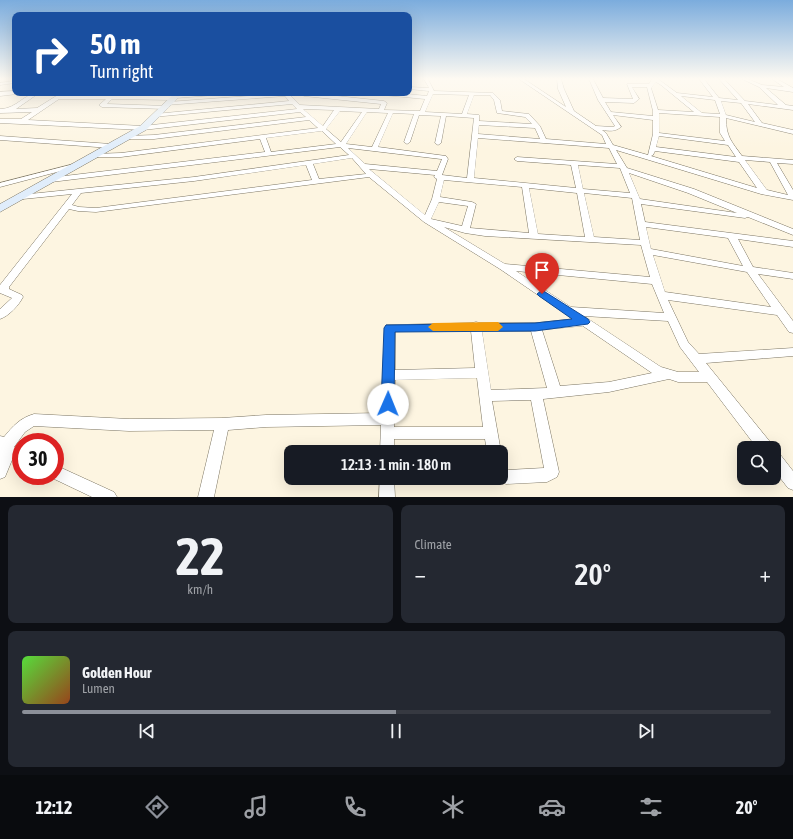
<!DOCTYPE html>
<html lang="en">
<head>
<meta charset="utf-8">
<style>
	:root { --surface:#171b24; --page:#242831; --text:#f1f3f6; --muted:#9ea1a6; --line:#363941; --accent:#8c9099 }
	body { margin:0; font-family:"Asap Condensed",sans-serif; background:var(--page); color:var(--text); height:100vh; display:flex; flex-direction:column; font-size:15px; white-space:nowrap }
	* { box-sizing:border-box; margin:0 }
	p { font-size:13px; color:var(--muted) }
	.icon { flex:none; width:22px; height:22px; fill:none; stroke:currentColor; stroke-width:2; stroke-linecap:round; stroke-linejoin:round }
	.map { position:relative; height:497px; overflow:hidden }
	.panel { display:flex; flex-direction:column; gap:8px; padding:8px; background:#0d0f14; flex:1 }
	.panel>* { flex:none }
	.banner { position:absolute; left:12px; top:12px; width:400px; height:84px; border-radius:8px; box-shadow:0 4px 16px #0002; background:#1a4fa0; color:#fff; overflow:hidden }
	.tools { position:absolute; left:737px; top:441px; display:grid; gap:8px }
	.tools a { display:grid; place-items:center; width:44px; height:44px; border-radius:8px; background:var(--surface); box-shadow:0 4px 16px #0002; font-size:20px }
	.speed { position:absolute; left:12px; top:433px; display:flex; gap:8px; font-size:20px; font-weight:700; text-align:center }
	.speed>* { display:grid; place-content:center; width:52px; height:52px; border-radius:50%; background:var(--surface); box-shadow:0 4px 16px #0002; line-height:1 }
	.speed .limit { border:6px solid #d22; background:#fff; color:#111 }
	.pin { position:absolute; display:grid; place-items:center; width:34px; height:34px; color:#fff; margin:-41px -17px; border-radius:50% 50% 50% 0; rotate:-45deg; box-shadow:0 0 4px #0007 }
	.pin .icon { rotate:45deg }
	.me { position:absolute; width:44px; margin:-22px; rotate:1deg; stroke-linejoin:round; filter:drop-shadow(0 0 3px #0008) }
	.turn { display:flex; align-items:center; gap:14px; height:84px; padding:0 12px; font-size:18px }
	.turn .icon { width:52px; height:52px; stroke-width:2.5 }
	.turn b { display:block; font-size:28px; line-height:34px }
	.big { font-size:30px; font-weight:600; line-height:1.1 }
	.panel .tile { flex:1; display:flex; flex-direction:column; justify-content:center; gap:6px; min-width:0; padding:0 14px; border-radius:8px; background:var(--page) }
	.panel .dial { align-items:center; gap:0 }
	.dial b { font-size:52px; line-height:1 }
	.song { display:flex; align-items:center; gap:12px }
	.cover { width:48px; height:48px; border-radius:6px; background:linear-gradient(135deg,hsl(110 70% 55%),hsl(20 70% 35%)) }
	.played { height:4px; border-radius:2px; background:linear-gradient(90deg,var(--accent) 50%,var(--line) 50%) }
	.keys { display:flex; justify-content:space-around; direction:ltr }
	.heat { display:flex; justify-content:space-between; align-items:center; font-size:22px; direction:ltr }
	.panel .tiles { flex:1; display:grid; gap:8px; grid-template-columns:1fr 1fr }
	.tile:last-child { grid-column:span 2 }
	.trip { position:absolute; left:284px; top:445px; width:224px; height:40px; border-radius:8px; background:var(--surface); box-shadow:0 4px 16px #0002; font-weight:600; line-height:40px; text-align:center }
	.menu { display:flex; height:64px; justify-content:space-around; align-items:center; background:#090b0e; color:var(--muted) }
	.menu .icon { width:28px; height:28px }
	.menu .active { color:var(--accent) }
	.menu b { font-size:18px; color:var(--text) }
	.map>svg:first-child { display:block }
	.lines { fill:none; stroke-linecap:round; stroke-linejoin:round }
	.street-casing { stroke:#7c7563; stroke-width:1 }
	.secondary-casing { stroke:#7c7563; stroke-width:1 }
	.street { fill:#fff; fill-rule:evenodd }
	.secondary { fill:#e0edfb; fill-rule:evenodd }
	.route { fill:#1a73e8; stroke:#114b97 }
	.slow { fill:#f59e0b }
</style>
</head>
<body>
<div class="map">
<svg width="793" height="497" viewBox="0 0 793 497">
	<rect width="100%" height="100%" fill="#fdf5e1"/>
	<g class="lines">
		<!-- street casing -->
		<g class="street-casing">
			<path id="street" d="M424,79H428L434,91L493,93L500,100L502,111L529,114L540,126L546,139L606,144L602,135L519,79H524L566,107L558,89L557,79H561L564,89L574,111L596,126L613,127L615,126L598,100L589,79H593L603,98L633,99L627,84H649L652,79H658L677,93L713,97L699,79H704L719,98L738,100L719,79H724L745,101L778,105L759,87L742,79H748L762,85L784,87L772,79H777L793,88V92L766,88L786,105L793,106V110L748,104L762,123L793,130V134L726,118C726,137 732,142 742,156L793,160V164L777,163L793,190V200L761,194L616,150L627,168L694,189L793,229V235L748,217L745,218L641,204L645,222L793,241V247L738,239L753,267L793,273V279L758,274L793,321V333L789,332L777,315L668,300L688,342L699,354L793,348V356L706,363L771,443L773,448H757L707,382H678L669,379L609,392L543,399L559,472L557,477L547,482L506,484L495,478H501V467L507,470L544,468L531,400L492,401L501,452H487L485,439H394V452H380L381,425L266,427L228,430L214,497H198L214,430L129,431L34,426L25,432L14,447L21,450V464L12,460L5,477L0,479V436L4,437C13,426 20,418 34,414L129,419L222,418L266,415L381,413L385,328L386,325L472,323L476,322L480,323H535L573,319L500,269L424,222L369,177L96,212L78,211L69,209L9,287V289L22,295L23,297C19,305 9,316 0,319V309L12,298L0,293V285L72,194L23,199H20L19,197L20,195L194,177L349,155L340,147L51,182H48V178L265,152L260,139L121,157H91L90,156L93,154L121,153L318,128L309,120L154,139H128L125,137L126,136L154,135L306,117L300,112L143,130L0,123V119H21L32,112L0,113V109C17,109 24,93 39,93L16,109L37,108L61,93L63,95L109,96L112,94L115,96H174L176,94L217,93L214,95L176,98L174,100L112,99L107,104L168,106L169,107L166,109L102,107L99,105L106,99H59L28,120L143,126L297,109L292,104L153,117V115L155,114L289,101L285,96L166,105L165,104L168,102L288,93L300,105L379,109L381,104L304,96L301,94L309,93L384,101L387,103L384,110L420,111L425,99L383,95L380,93H397L427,96L429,91L409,89V87L429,88ZM656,82L661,85L694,112L658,110L651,88ZM632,87H647L653,111V116L611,112L605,102L634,103L639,99ZM433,94L469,95L462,114L425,112ZM474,95H490L494,100L497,113L525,117L532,124L479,121V115L467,114ZM681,96L715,100L720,114L702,113ZM721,101L741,103L755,122L726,115ZM303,109L334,110L323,126ZM340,111L362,112L341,142L326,129ZM367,112L388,113L372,147L346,144ZM393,113L414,114L404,142L407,144L410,142L419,115L441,116L435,143L438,145L441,143L446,116L474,118L467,178L442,175L448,159L446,156L378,147ZM659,113L720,117V133L725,141L659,133ZM613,115L653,120V134L648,155L613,145L606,133L602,130C609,131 615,132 621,127ZM479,125L535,128L540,139L478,134ZM322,131L336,144L271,152L266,138ZM659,136L728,145L736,157L656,147ZM478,138L609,148L617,164L517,157L514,159L517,161L571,165L576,188L474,178ZM348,148L441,159H442L437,171L365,164ZM655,151L739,162L757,188L651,156L653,155ZM352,158L366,174L319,179L313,164ZM745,160L770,162L788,195L767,190ZM306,165L312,180L96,208L79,207L72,205L81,193L194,181ZM578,165L620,168L630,193L583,189ZM369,169L435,175L434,177L437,179L432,199L425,215ZM629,173L688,193L737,213L640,199ZM444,180L522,187L529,233L470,228L476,204L472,202L440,197ZM529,188L577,193L585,237L538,234ZM584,193L632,198L640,240L594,237ZM439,202L468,206L462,226L431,219ZM444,227L465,233L485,236L641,245L650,277L505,264ZM646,227L728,238L743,266L651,249ZM653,255L747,272L771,307L665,292ZM516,271L652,284L664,313L571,307ZM584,316L668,321L680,347L699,372H678L661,367ZM583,326L652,373L609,382L560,386L542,330ZM471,331L475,368L395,370V332ZM482,331H531L547,388L491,390ZM477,378L483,427H394L395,380Z
				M15,81V83L0,85V83Z
				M15,91V93H18L17,94L0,96V92Z
				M0,136L111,144L114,146L111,148L0,140Z
				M74,164L77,166L76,167L0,187V183Z
				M774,451L779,453L793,471V490L788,488L774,470Z
				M55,465L114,492L117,497H92L50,477L49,476H55Z
				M380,478H394L395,497H379Z"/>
		</g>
		<!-- secondary casing -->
		<g class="secondary-casing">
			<path id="secondary" d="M175,93H183L146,130L0,212V204L140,126Z"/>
		</g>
		<!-- street -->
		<use href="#street" class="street"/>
		<!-- secondary -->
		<use href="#secondary" class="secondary"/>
	</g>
	<!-- sky -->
	<linearGradient id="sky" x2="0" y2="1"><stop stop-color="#7bacdd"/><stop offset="0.53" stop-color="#fefaf2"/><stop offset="1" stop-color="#fefaf2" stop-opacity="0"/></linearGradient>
	<rect width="793" height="149" fill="url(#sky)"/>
	<!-- route -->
	<path class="route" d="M542,290L588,319L590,322L588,324L535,331L395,332L394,404L392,408L388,410L383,408L381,404L384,328L386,325L535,323L572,319L539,296L537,294Z"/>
	<!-- slow -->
	<path class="slow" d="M498,322L503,327L498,331H433L428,327L433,323Z"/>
</svg>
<div class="tools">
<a><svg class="icon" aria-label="search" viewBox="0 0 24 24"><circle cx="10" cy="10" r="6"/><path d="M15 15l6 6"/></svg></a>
</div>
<div class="speed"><div class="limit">30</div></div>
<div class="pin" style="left:542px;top:294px;background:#d93025"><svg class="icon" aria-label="arrive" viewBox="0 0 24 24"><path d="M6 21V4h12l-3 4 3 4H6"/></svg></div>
<svg class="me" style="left:388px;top:404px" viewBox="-20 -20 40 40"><circle r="19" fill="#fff"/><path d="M0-13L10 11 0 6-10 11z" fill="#1a73e8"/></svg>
<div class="trip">12:13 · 1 min · 180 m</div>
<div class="banner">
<div class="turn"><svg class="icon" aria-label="right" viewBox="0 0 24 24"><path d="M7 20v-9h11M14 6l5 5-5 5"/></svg><div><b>50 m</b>Turn right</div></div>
</div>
</div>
<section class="panel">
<div class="tiles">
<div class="tile dial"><b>22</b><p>km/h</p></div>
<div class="tile"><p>Climate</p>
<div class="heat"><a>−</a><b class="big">20°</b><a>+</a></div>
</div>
<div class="tile">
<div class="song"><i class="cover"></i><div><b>Golden Hour</b><p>Lumen</p></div></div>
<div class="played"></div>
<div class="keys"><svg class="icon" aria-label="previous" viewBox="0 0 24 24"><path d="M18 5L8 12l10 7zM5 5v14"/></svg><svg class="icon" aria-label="pause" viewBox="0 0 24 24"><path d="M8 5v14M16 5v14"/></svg><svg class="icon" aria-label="next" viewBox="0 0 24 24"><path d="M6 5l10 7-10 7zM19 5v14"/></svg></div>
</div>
</div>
</section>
<nav class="menu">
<b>12:12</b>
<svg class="icon active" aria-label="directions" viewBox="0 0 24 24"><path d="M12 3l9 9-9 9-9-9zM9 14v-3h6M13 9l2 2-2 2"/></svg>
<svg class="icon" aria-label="music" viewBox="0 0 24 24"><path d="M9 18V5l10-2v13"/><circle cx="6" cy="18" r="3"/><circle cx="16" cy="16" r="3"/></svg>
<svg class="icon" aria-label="phone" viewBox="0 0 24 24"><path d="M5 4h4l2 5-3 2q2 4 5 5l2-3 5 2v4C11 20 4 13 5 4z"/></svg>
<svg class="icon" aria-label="climate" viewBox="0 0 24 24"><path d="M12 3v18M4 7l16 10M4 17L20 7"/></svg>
<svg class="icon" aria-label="car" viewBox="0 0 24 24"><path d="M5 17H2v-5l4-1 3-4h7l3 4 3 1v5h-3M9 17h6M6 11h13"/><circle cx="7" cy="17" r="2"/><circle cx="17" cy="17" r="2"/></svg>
<svg class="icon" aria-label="filters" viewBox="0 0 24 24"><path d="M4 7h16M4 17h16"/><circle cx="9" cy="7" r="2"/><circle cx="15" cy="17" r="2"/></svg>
<b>20°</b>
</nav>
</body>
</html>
